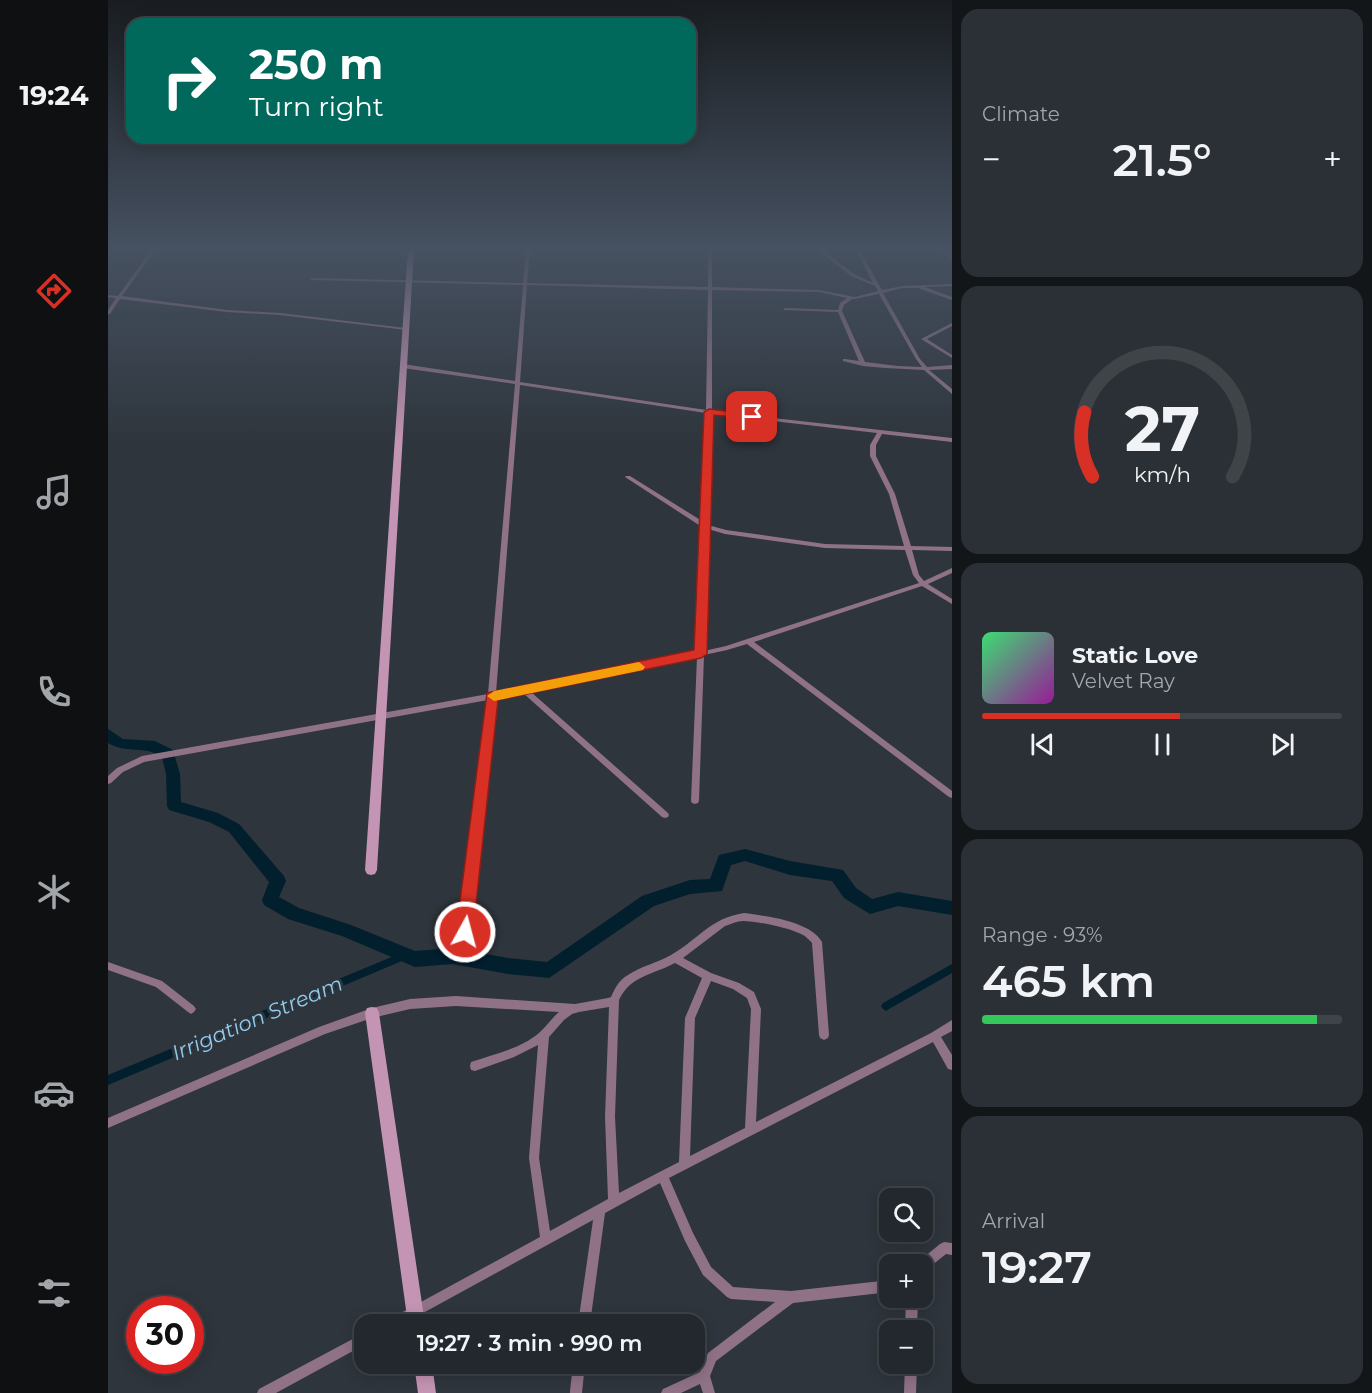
<!DOCTYPE html>
<html lang="en">
<head>
<meta charset="utf-8">
<style>
	:root { --surface:#22282d; --page:#2a3035; --text:#f1f3f6; --muted:#a2a6aa; --line:#3f4449; --accent:#d93025 }
	body { margin:0; font-family:Montserrat,sans-serif; background:var(--page); color:var(--text); height:100vh; display:flex; flex-direction:column; font-size:22px; white-space:nowrap }
	* { box-sizing:border-box; margin:0 }
	p { font-size:20px; color:var(--muted) }
	.icon { flex:none; width:33px; height:33px; fill:none; stroke:currentColor; stroke-width:2; stroke-linecap:round; stroke-linejoin:round }
	.map { position:relative; flex:1; overflow:hidden }
	.panel { display:flex; flex-direction:column; gap:9px; padding:9px; background:#131619; width:420px }
	.panel>* { flex:none }
	.guide { position:absolute; left:18px; top:18px; width:570px; height:126px; border-radius:18px; box-shadow:0 3px 15px #0003,0 0 0 2px var(--line); background:#00695c; color:#fff; overflow:hidden }
	.tools { position:absolute; left:771px; top:1188px; display:grid; gap:12px }
	.tools a { display:grid; place-items:center; width:54px; height:54px; border-radius:12px; background:var(--surface); box-shadow:0 3px 15px #0003,0 0 0 2px var(--line); font-size:30px }
	.speed { position:absolute; left:18px; top:1296px; display:flex; gap:12px; font-size:30px; font-weight:700; text-align:center }
	.speed>* { display:grid; place-content:center; width:78px; height:78px; border-radius:50%; background:var(--surface); box-shadow:0 3px 15px #0003,0 0 0 2px var(--line); line-height:1 }
	.speed .limit { border:9px solid #d22; background:#fff; color:#111 }
	.pin { position:absolute; display:grid; place-items:center; width:51px; height:51px; color:#fff; margin:-26px; border-radius:12px; box-shadow:0 3px 9px #0006 }
	.me { position:absolute; width:66px; margin:-33px; rotate:7deg; stroke-linejoin:round; filter:drop-shadow(0 0 4px #0008) }
	.turn { display:flex; align-items:center; gap:21px; height:126px; padding:0 24px; font-size:27px }
	.turn .icon { width:78px; height:78px; stroke-width:2.5 }
	.turn b { display:block; font-size:42px; line-height:51px }
	.big { font-size:45px; font-weight:600; line-height:1.1 }
	.panel .card { flex:1; display:flex; flex-direction:column; justify-content:center; gap:9px; min-width:0; padding:0 21px; border-radius:18px; background:var(--page) }
	.panel .dial { align-items:center; gap:0 }
	.dial svg { height:156px; overflow:visible; fill:none; stroke:var(--line); stroke-width:7; stroke-linecap:round; text-anchor:middle }
	.dial text { fill:var(--text); stroke:none }
	.song { display:flex; align-items:center; gap:18px }
	.cover { width:72px; height:72px; border-radius:9px; background:linear-gradient(135deg,hsl(140 70% 55%),hsl(300 70% 35%)) }
	.played { height:6px; border-radius:3px; background:linear-gradient(90deg,var(--accent) 55%,var(--line) 55%) }
	.keys { display:flex; justify-content:space-around; direction:ltr }
	.heat { display:flex; justify-content:space-between; align-items:center; font-size:33px; direction:ltr }
	.charge { height:9px; border-radius:4px; background:linear-gradient(90deg,#34c759 93%,var(--line) 0) }
	.trip { position:absolute; left:246px; top:1314px; width:351px; height:60px; border-radius:18px; background:var(--surface); box-shadow:0 3px 15px #0003,0 0 0 2px var(--line); font-weight:600; line-height:60px; text-align:center }
	main { display:flex; flex:1; min-height:0 }
	.tabs { display:flex; flex-direction:column; width:108px; justify-content:space-around; align-items:center; background:#0e1012; color:var(--muted) }
	.tabs .icon { width:42px; height:42px }
	.tabs .active { color:var(--accent) }
	.tabs b { font-size:27px; color:var(--text) }
	.map>svg:first-child { display:block }
	.lines { fill:none; stroke-linecap:round; stroke-linejoin:round }
	.canal { fill:#021f2e; fill-rule:evenodd }
	.river { fill:#021f2e; fill-rule:evenodd }
	.street { fill:#907286; fill-rule:evenodd }
	.secondary { fill:#c494b4; fill-rule:evenodd }
	.route { fill:#d93025; stroke:#8d1f18; stroke-width:1.5 }
	.slow { fill:#f59e0b }
	.labels { text-anchor:middle; dominant-baseline:central; stroke-width:6; stroke-linejoin:round; paint-order:stroke }
	.near-water-label { font-size:21px; font-style:italic; fill:#93ccee; stroke:#2e353c }
</style>
</head>
<body>
<main>
<nav class="tabs">
<b>19:24</b>
<svg class="icon active" aria-label="directions" viewBox="0 0 24 24"><path d="M12 3l9 9-9 9-9-9zM9 14v-3h6M13 9l2 2-2 2"/></svg>
<svg class="icon" aria-label="music" viewBox="0 0 24 24"><path d="M9 18V5l10-2v13"/><circle cx="6" cy="18" r="3"/><circle cx="16" cy="16" r="3"/></svg>
<svg class="icon" aria-label="phone" viewBox="0 0 24 24"><path d="M5 4h4l2 5-3 2q2 4 5 5l2-3 5 2v4C11 20 4 13 5 4z"/></svg>
<svg class="icon" aria-label="climate" viewBox="0 0 24 24"><path d="M12 3v18M4 7l16 10M4 17L20 7"/></svg>
<svg class="icon" aria-label="car" viewBox="0 0 24 24"><path d="M5 17H2v-5l4-1 3-4h7l3 4 3 1v5h-3M9 17h6M6 11h13"/><circle cx="7" cy="17" r="2"/><circle cx="17" cy="17" r="2"/></svg>
<svg class="icon" aria-label="filters" viewBox="0 0 24 24"><path d="M4 7h16M4 17h16"/><circle cx="9" cy="7" r="2"/><circle cx="15" cy="17" r="2"/></svg>
</nav>
<div class="map">
<svg width="844" height="1393" viewBox="0 0 844 1393">
	<rect width="100%" height="100%" fill="#2e353c"/>
	<g class="lines">
		<!-- canal -->
		<path class="canal" d="M298,951L301,952L303,955L301,958L0,1085V1075Z
			M844,964V973L781,1009L778,1011L775,1009L773,1006L775,1003Z"/>
		<!-- river -->
		<path class="river" d="M0,729L15,739L47,741L65,750L72,774L73,802L110,813L131,824L176,876L178,881L171,897L191,908L243,925L307,951L345,948L400,958L439,962L534,896L582,880L602,879L611,855L637,849L682,861L735,870L748,888L764,899L790,892L844,901V915L790,906L762,914L736,898L724,881L682,875L637,861L623,865L614,891L582,894L546,906L441,978L400,974L345,964L307,967L234,936L180,919L156,905L154,900L161,882L121,832L101,822L61,810L59,806L58,774L54,757C38,745 17,754 0,743Z"/>
		<!-- street -->
		<path class="street" d="M44,249H48L14,296L119,310L172,313L298,328L300,329L298,330L172,315L119,312L12,299L2,314H0V310L8,298L0,297V295L10,296Z
			M418,249H422L419,283L600,287V249H604V287L711,290L747,297L770,291L767,286L743,276L708,249H713L746,274L765,283L747,249H751L774,290L794,286L844,284V286L817,287L844,297V300L812,289V288H794L775,293L812,359L819,367L844,365V369L821,370L844,389V394L816,370L777,368L755,366L735,361V359H737L751,361L730,312L677,310L675,309L677,308L730,310L732,303L739,298L711,292L604,290V411L844,438V442L774,434L768,445V456L787,494L803,546L844,547V551L804,550L811,575L816,581L844,568V573L820,584L844,599V604L814,586L646,642L844,791V798L841,797L639,644L619,650L596,655L591,801L590,803L587,804L584,803L583,801L589,657L423,692L560,813L561,815L560,817L557,818L554,817L415,693L387,698L362,932L360,935L357,936L354,935L352,932L380,700L36,762L15,772L3,783L0,784V776L9,768L34,756L380,694L407,384L295,368L292,366L295,364L407,381L415,285L204,280L202,279L204,278L415,283ZM419,285L600,290L598,410L412,382ZM771,294L808,359L814,367L790,366L757,362L734,311L736,305L744,299H747ZM412,385L598,413L594,521L522,476H518L517,477L594,527L589,652L448,682L388,693ZM604,414L769,433L762,445V456L781,494L796,546L717,544L618,530L600,525ZM600,529L617,534L717,548L797,550L805,575L811,583L618,646L596,651Z
			M830,249H835L844,257V260Z
			M844,323V326L819,339L844,355V358L813,339Z
			M636,913C658,916 702,921 714,942L721,1035L720,1038L716,1040L712,1038L711,1035L704,943C701,940 698,936 693,934C681,928 649,921 635,921C629,921 623,924 617,926L575,958L603,973L631,983L646,992L653,1009L648,1122L823,1033L844,1020V1031L833,1037L844,1055V1070L840,1069L825,1042L561,1178L585,1233L603,1267L625,1287L683,1291L782,1280V1292L685,1303L608,1361L602,1376L607,1393H595L592,1384L573,1393H553L555,1389L592,1372L600,1353L667,1302L623,1299L619,1297L595,1275L577,1241L552,1183L497,1213L482,1324H470L485,1220L295,1324H278L280,1320L432,1237L421,1158L430,1045L406,1057L367,1071L363,1070L362,1066L363,1062C386,1054 412,1049 431,1033C438,1027 444,1018 451,1012L348,1006L302,1009L264,1018L217,1034L0,1128V1118L211,1027L264,1008L302,999L348,996L467,1004L500,998L503,997C507,988 511,980 520,975C533,966 549,963 563,955C590,940 602,918 636,913ZM567,963L594,978L577,1018L571,1162L511,1193L507,1117L511,1000C523,975 545,975 567,963ZM603,981L625,989L639,998L643,1009L637,1128L582,1156L587,1018ZM501,1007L497,1117L500,1199L442,1231L431,1158L441,1037L456,1020L464,1014L471,1012Z
			M0,962L54,981L86,1006L88,1009L86,1012L83,1014L80,1012L48,987L0,970Z
			M836,1242L844,1243V1255L838,1254L818,1270L814,1272V1264H809L810,1262L832,1244Z
			M798,1298H810L809,1330H797Z
			M256,1333V1345L168,1393H149L151,1389Z
			M465,1364H477L474,1393H462V1391Z
			M797,1364H809L808,1393H796Z"/>
		<!-- secondary -->
		<path class="secondary" d="M300,249H306L269,870L267,874L263,875L259,874L257,870Z
			M264,1007L269,1008L271,1013L317,1324H300L257,1013L259,1008Z
			M306,1364H324L328,1393H310Z"/>
	</g>
	<!-- sky -->
	<linearGradient id="sky" x2="0" y2="1"><stop stop-color="#191d21"/><stop offset="0.56" stop-color="#465161"/><stop offset="1" stop-color="#465161" stop-opacity="0"/></linearGradient>
	<rect width="844" height="444" fill="url(#sky)"/>
	<!-- route -->
	<path class="route" d="M601,409L644,414L649,417L644,419L606,415L599,654L593,658L390,700L365,932L363,937L357,939L351,937L348,932L379,693L586,650L596,412Z"/>
	<!-- slow -->
	<path class="slow" d="M531,662L537,667L535,670L386,701L379,696L386,691Z"/>
	<g class="labels">
		<!-- near-water labels -->
		<g class="near-water-label">
			<text transform="translate(149 1018) rotate(-23)">Irrigation Stream</text>
		</g>
	</g>
</svg>
<div class="tools">
<a><svg class="icon" aria-label="search" viewBox="0 0 24 24"><circle cx="10" cy="10" r="6"/><path d="M15 15l6 6"/></svg></a>
<a>+</a>
<a>−</a>
</div>
<div class="speed"><div class="limit">30</div></div>
<div class="pin" style="left:644px;top:417px;background:#d93025"><svg class="icon" aria-label="arrive" viewBox="0 0 24 24"><path d="M6 21V4h12l-3 4 3 4H6"/></svg></div>
<svg class="me" style="left:357px;top:932px" viewBox="-20 -20 40 40"><circle r="17" fill="#d93025" stroke="#fff" stroke-width="3"/><path d="M0-11L8 9 0 5-8 9z" fill="#fff"/></svg>
<div class="trip">19:27 · 3 min · 990 m</div>
<div class="guide">
<div class="turn"><svg class="icon" aria-label="right" viewBox="0 0 24 24"><path d="M7 20v-9h11M14 6l5 5-5 5"/></svg><div><b>250 m</b>Turn right</div></div>
</div>
</div>
<section class="panel">
<div class="card"><p>Climate</p>
<div class="heat"><a>−</a><b class="big">21.5°</b><a>+</a></div>
</div>
<div class="card dial"><svg viewBox="0 0 100 80">
<path d="M14 69A42 42 0 1 1 86 69"/>
<path d="M14 69A42 42 0 0 1 10 36" stroke="#d93025"/>
<text x="50" y="56" font-size="32" font-weight="700">27</text>
<text x="50" y="72" font-size="11">km/h</text>
</svg></div>
<div class="card">
<div class="song"><i class="cover"></i><div><b>Static Love</b><p>Velvet Ray</p></div></div>
<div class="played"></div>
<div class="keys"><svg class="icon" aria-label="previous" viewBox="0 0 24 24"><path d="M18 5L8 12l10 7zM5 5v14"/></svg><svg class="icon" aria-label="pause" viewBox="0 0 24 24"><path d="M8 5v14M16 5v14"/></svg><svg class="icon" aria-label="next" viewBox="0 0 24 24"><path d="M6 5l10 7-10 7zM19 5v14"/></svg></div>
</div>
<div class="card"><p>Range · 93%</p><b class="big">465 km</b><div class="charge"></div></div>
<div class="card"><p>Arrival</p><b class="big">19:27</b></div>
</section>
</main>
</body>
</html>
